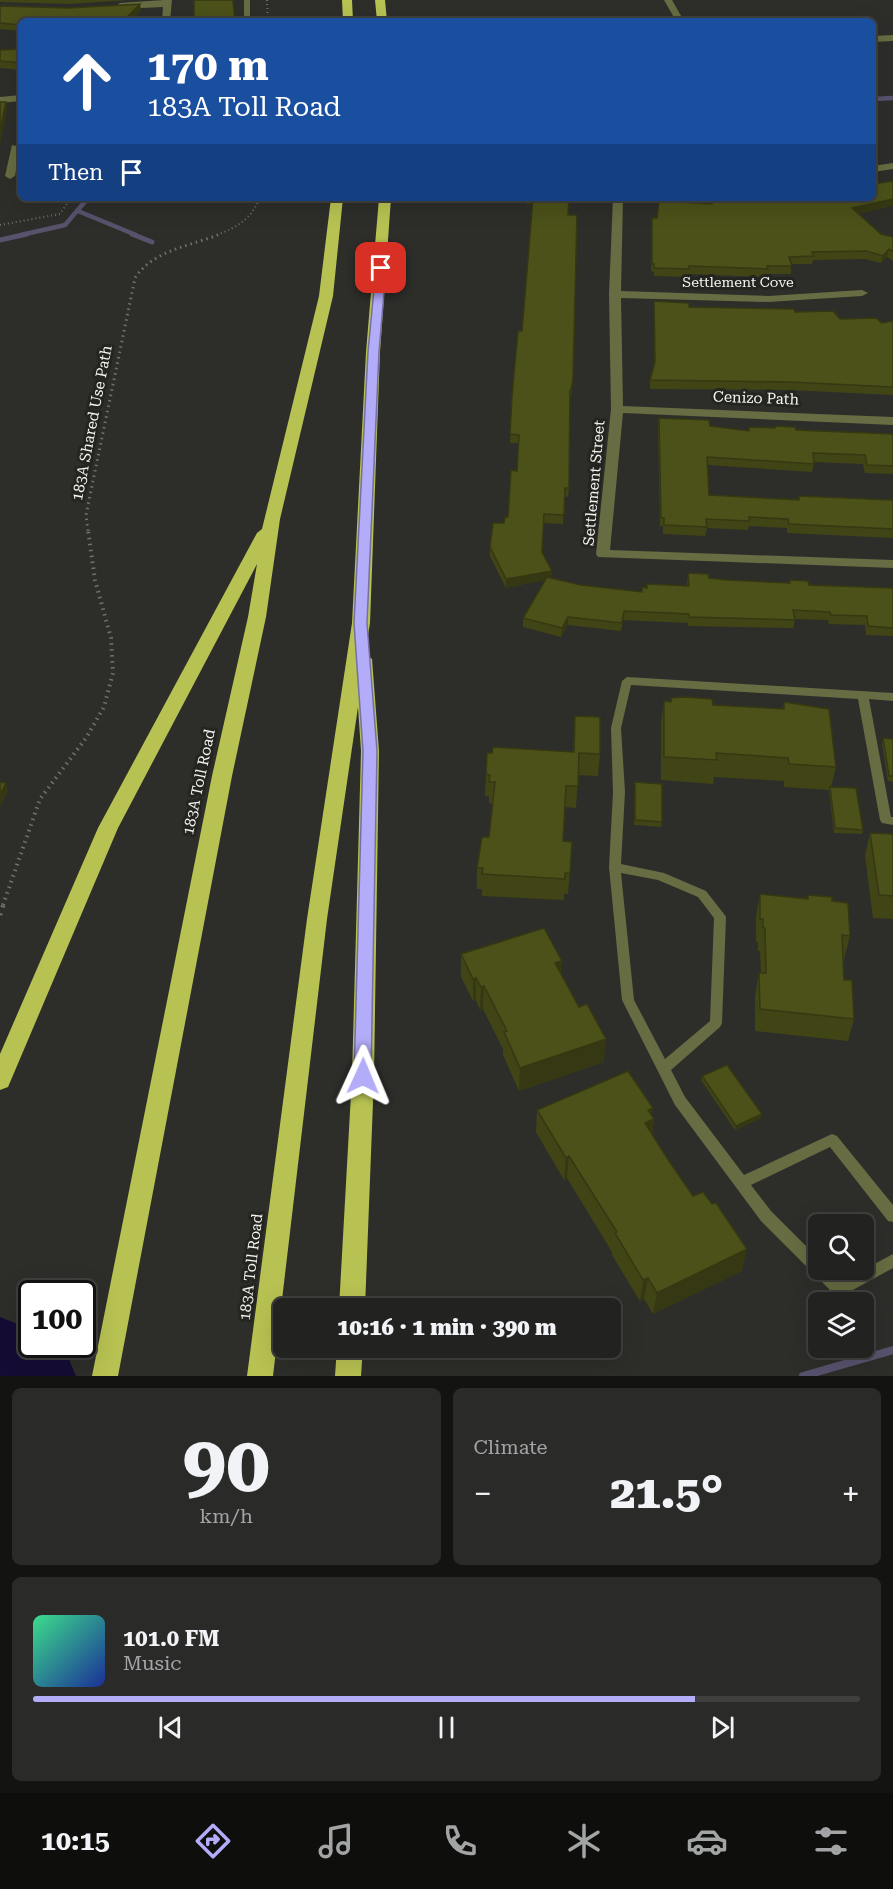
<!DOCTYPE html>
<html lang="en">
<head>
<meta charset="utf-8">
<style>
	:root { --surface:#222220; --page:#2a2a29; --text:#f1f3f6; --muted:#a2a4a5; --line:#3f3f3e; --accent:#b3adf9 }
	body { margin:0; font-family:"Roboto Serif",serif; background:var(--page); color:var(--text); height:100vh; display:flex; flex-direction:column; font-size:22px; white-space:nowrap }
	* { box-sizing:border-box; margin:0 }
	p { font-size:20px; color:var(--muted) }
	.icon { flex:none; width:33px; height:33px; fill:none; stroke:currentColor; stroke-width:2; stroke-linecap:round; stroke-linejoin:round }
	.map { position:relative; height:1376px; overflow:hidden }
	.side { display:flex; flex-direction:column; gap:12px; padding:12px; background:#131312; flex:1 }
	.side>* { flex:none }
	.guide { position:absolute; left:18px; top:18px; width:858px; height:183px; border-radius:9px; box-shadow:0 6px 24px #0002,0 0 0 2px var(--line); background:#1a4fa0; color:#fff; overflow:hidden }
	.tools { position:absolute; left:808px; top:1214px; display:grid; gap:12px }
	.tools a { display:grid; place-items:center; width:66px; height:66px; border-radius:9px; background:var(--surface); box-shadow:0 6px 24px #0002,0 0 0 2px var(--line); font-size:30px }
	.speed { position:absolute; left:18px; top:1280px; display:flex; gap:12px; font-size:30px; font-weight:700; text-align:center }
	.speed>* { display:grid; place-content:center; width:78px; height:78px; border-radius:50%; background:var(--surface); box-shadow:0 6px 24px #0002,0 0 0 2px var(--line); line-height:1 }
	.speed .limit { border:3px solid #111; border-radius:9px; background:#fff; color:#111 }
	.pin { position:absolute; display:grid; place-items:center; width:51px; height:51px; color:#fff; margin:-26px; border-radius:12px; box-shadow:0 3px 9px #0006 }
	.me { position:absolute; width:66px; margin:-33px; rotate:1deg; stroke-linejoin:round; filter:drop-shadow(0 0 4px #0008) }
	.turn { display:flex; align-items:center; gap:21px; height:126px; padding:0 30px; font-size:27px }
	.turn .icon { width:78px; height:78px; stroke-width:2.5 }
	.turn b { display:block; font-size:42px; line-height:51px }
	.then { display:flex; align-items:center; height:57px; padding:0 30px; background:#0003; gap:12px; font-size:22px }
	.big { font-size:45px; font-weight:800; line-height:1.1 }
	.side .tile { flex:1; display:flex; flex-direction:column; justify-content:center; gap:9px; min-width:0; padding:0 21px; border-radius:9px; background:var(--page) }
	.side .dial { align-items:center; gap:0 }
	.dial b { font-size:78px; line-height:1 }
	.song { display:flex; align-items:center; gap:18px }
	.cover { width:72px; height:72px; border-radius:9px; background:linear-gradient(135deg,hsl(150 70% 55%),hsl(230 70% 35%)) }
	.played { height:6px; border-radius:3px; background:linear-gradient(90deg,var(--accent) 80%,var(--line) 80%) }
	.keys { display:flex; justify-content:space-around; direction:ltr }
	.heat { display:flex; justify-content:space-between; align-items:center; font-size:33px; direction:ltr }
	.side .tiles { flex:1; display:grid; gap:12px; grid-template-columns:1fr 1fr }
	.tile:last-child { grid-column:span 2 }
	.trip { position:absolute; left:273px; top:1298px; width:348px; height:60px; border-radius:9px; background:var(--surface); box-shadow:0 6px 24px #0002,0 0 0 2px var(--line); font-weight:800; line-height:60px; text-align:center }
	.menu { display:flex; height:96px; justify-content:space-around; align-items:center; background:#0e0e0d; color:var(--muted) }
	.menu .icon { width:42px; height:42px }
	.menu .active { color:var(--accent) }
	.menu b { font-size:27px; color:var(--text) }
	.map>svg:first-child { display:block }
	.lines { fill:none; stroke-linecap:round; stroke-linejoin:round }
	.stream-far2 { stroke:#58526d; stroke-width:4.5 }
	.stream-far1 { stroke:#58526d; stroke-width:5 }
	.stream { stroke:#58526d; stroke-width:8 }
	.river { fill:#150c35; fill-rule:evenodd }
	.path-far3 { stroke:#70716d; stroke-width:2; stroke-dasharray:1 3; stroke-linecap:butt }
	.path-far2 { stroke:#70716d; stroke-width:3; stroke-dasharray:1.5 4; stroke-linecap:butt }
	.path-far1 { stroke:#70716d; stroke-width:4; stroke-dasharray:1.5 4.5; stroke-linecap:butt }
	.path { stroke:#70716d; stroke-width:4.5; stroke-dasharray:2 6; stroke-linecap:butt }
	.lane { fill:#676c42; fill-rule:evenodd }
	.street { fill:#676c42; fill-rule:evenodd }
	.highway { fill:#b8c252; fill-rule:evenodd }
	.wall { fill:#414516 }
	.shaded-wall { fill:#353812 }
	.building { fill:#4c5019; stroke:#353812; stroke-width:1.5 }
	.route { fill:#b3adf9; stroke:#7470a2; stroke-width:1.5 }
	.labels { text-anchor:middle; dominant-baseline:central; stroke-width:6; stroke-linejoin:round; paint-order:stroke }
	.far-street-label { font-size:14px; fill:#f4f4f1; stroke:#242420 }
	.street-label { font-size:15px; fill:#f4f4f1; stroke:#242420 }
</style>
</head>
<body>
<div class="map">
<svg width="893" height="1376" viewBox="0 0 893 1376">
	<rect width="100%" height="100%" fill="#2d2e2a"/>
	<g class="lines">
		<!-- stream-far2 -->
		<path class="stream-far2" d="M873,99L893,98
			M78,211L136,235
			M21,235L65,225L88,198"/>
		<!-- stream-far1 -->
		<path class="stream-far1" d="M132,234L152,242
			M0,240L27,234"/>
		<!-- stream -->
		<path class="stream" d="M803,1376L893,1350"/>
		<!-- river -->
		<path class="river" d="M0,1317L20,1325L32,1335V1344H43L68,1357L76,1376H0Z"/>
		<!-- path-far3 -->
		<path class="path-far3" d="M267,0L268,21
			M0,225L60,214L71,198
			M217,235C237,227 252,219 259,198"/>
		<!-- path-far2 -->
		<path class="path-far2" d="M88,531L86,515L135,278C153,250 191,246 220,234"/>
		<!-- path-far1 -->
		<path class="path-far1" d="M3,905L40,799L86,738L104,707L113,673L111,638L95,580L88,530"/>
		<!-- path -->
		<path class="path" d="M0,915L4,903"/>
		<!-- lane -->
		<path class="lane" d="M244,0H250V21H244Z
			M627,677L893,693V701L869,699L891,817H893V825L882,823L880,820L858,699L631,685L621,728L625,792L621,864L664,873L706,891L724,914L726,917L722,1023L720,1027L671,1070L685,1097L744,1175L832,1134L837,1136L893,1205V1222L888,1221L830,1147L751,1185L771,1211L819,1259V1269H829L841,1282L893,1254V1268L840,1297L835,1295L761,1221L675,1105L622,1000L609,867L613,792L611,728L622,681ZM621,873L658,880L698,897L714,918L710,1021L665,1059L634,1000Z"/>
		<!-- street -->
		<path class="street" d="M164,0H172L170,21H162L163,7L120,9L116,6L120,3Z
			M664,0H672L684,21H676Z
			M893,35V41L873,42V36Z
			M21,95V101L0,103V97Z
			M12,145L20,147L15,176L10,179L5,176Z
			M893,163V169L873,172V166Z
			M613,198H623L621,291L768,296L862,290L868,293L862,296L768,302L621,298L623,406L893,417V425L623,413L610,550L893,560V568L598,557L596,554L611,409L609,294Z"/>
		<!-- highway -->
		<path class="highway" d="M342,0H352L353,21H343Z
			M375,0H385L387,21H377Z
			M331,198H343L333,296L280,519L266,617L232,776L118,1376H92L212,776L248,617L257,564L118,828L11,1080L8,1087L0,1090V1054L98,828L257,533L262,529L319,296Z
			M379,198H391L380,352L370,623L365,654L372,659L379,751L374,1076L365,1308H339L352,1076L361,751L358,707L327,919L273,1376H247L307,919L352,623L366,352Z
			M337,1347H363L361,1376H335Z"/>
	</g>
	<!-- wall -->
	<path class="wall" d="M0,0H128L69,4L0,2Z
		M0,6L141,10L131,21H21V31L0,29Z
		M21,49V70L0,68V50Z
		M527,198L568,215L573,378L571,398H569V488L568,497L564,496L563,524L544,523L542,552L551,578L581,585L642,592V587L687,586L688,573L709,578L727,580L789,583L790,580L809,585L893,588V636L866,635L865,625L829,624L828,620L795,619L793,628L688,626V623L623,620L621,631L568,625L561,637L523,627V618L545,580L506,588L490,556V547L508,517L517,471L519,443H510L512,396L522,331L533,202L527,206Z
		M764,198H873L858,214L881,234L893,237V261L887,257L881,263L865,259L813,260L812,264H791V274H767V277L689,274V277L654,276V272L651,271L652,218H657L710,204L711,200Z
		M654,301L689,307L795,312L840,319L882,323L893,321V395L789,390L650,389V380L654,365Z
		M659,418L748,431L749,427L893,434V474L865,473L863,464L814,462L812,472L708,465L709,495L798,499L799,496L893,500V538L787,533V528L749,526L748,530L707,528L705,536L663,534V526H660L658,427Z
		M664,701L713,705L782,709L784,702L836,767L831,787L863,830L862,834L834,833L829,790L784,787V781L714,777L713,784L661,780V724Z
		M575,716L600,754L598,776L578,775L576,808L565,807L563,841L572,842L568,894H564V900L482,896V889H477V868L489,837L493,804L489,803V796H485L486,774L492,753L573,752Z
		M883,738L893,739V782L888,781L882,744Z
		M635,782L662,822L661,827L634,825Z
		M870,833L893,834V919L873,918L865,856Z
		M760,894L807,898L808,895L832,901L850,936L844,959H843L844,980L854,1019L848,1041L755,1031V996L759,973H761L760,951H758V942H756V917Z
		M461,954L561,974L604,1062L519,1091L503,1055V1049L483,1009L480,1010L476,1000L473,1001L461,977Z
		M702,1076L762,1114L761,1118L735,1130L701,1080Z
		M537,1110L652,1115L654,1119L652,1135L742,1271L653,1314L644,1299L640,1301L612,1255V1252L567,1178L564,1180L536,1132Z"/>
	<!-- shaded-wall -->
	<path class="shaded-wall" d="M140,4L141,10L131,21H126L125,19Z
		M6,102L7,109L0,144V130Z
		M527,198H540L527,206Z
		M893,199V206L850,216L852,208Z
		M889,249L887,257L881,263L883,256Z
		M552,571L551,579L506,588V579Z
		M568,617V625L561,637L562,628Z
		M6,783L8,791L0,807V795Z
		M562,961L560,984L555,963Z
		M476,978V1000L473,1001V979Z
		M484,986L483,1009L480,1010L481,987Z
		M606,1039L604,1062L519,1091L520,1068Z
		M653,1108L651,1120L654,1119L651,1141L645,1123L648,1110Z
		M762,1114L761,1118L735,1130L736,1126Z
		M569,1156L567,1178L564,1180L566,1158Z
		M747,1249L742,1271L653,1314L657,1293Z
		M648,1278L644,1299L640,1301L643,1280Z"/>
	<!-- building -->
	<path class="building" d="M194,0H233L235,21H194Z
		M140,4L125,19L114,18L112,21H21V25L0,23V6L68,8Z
		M21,49V63L0,61V50Z
		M0,102H6L0,130Z
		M893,181V199L852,208L881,234L893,237V252L889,249L883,256L866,251L812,252L814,256L789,257L792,266H767L768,269L689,266V269L654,268V264H652V218H657L659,201L712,204L711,200L765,198H873V184Z
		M533,198L569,199L568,215H577L573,378L571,390H570L569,488H565L564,515L544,514L542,552L552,571L506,579L490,547L493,523H504L505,517H508L511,470L517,471L519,435L510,434L512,396L518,331H522Z
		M654,301L689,303V307L794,309L795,312L833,311L840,319L876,318L882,323L893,321V387L790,382L650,380L655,362Z
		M659,418L709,420L710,426L749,431V427L775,428V426L795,427L796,430L893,434V466L867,465L865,455L813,453L814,464L707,457L709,495L799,500V496L893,500V529L789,524L788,519L749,517V521L706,519L707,527L664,525V518H661Z
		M688,573L708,574L709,578L727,580L790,583V580L808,581L809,585L893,588V628L868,626L867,616L831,615L830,612L793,610L795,620L689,617V614L624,611L622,623L568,617L562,628L523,618L547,577L581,585L642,592V587L647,588V584L689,586Z
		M684,697L712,699L713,705L784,709V702L829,709L836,767L789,764L788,758L716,753L717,760L664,757V701L671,702V698Z
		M575,716L600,717V754L579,753L578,786H566L563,841L572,842L570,873H565V879L482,874L483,868H477L482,837H489L495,782H489L490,775L486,774L487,753H492L493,747L574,752Z
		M883,738L893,739V776H889Z
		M0,782L6,783L0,795Z
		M635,782L662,784V822L635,820Z
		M830,787L856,788L863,830L835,828Z
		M870,833L893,834V896L879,895Z
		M760,894L808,899V895L832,897V901L848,903L850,936L842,935L844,980H852L854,1019L760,1009L759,973H766L765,928H763V919H760Z
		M544,928L562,961L555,963L579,1007L587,1004L606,1039L520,1068L504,1032L507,1031L484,986L481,987L476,978L473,979L461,954Z
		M727,1065L762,1114L736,1126L702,1076Z
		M628,1071L653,1108L648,1110L654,1119L645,1123L667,1158L693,1196L703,1192L712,1204L716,1203L747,1249L657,1293L648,1278L643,1280L615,1233L617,1232L569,1156L566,1158L537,1110Z"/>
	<!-- route -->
	<path class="route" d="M381,265L386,268L379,352L367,623L377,751L371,1076L369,1081L363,1083L357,1081L354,1076L363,751L354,623L368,352L376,268Z"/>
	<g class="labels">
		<!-- far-street labels -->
		<g class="far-street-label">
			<text x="738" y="282">Settlement Cove</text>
		</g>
		<!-- street labels -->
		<g class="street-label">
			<text transform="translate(756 398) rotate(2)">Cenizo Path</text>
			<text transform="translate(92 423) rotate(-79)">183A Shared Use Path</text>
			<text transform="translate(594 483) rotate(-85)">Settlement Street</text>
			<text transform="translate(199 782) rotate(-78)">183A Toll Road</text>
			<text transform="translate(251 1267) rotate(-83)">183A Toll Road</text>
		</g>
	</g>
</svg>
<div class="tools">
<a><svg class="icon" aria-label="search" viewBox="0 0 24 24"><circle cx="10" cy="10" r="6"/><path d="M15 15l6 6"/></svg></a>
<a><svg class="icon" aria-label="layers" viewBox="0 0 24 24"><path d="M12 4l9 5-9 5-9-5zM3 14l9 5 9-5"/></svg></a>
</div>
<div class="speed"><div class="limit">100</div></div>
<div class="pin" style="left:381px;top:268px;background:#d93025"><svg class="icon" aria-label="arrive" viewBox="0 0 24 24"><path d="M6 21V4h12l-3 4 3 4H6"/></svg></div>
<svg class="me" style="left:363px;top:1076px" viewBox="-20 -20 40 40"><path d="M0-17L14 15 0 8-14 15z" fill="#b3adf9" stroke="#fff" stroke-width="4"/></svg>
<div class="trip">10:16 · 1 min · 390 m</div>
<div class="guide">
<div class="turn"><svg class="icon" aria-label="ahead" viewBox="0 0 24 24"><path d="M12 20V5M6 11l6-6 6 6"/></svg><div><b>170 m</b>183A Toll Road</div></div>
<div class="then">Then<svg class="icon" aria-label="arrive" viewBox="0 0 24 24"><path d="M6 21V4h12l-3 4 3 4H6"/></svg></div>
</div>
</div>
<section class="side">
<div class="tiles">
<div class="tile dial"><b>90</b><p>km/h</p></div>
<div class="tile"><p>Climate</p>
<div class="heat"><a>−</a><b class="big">21.5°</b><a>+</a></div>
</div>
<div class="tile">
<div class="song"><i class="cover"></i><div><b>101.0 FM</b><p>Music</p></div></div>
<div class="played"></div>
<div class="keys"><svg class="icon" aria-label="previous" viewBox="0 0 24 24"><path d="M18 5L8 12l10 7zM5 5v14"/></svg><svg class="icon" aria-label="pause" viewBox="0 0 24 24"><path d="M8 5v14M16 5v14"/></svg><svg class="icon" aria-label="next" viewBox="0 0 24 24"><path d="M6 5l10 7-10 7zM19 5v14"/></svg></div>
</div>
</div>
</section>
<nav class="menu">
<b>10:15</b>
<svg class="icon active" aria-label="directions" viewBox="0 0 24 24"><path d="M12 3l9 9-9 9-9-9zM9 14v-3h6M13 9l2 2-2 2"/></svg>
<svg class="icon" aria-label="music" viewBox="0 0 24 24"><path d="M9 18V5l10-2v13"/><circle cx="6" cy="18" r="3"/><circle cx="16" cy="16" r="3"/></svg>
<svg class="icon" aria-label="phone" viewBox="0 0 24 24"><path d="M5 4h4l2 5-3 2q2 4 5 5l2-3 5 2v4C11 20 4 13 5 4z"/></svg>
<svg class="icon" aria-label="climate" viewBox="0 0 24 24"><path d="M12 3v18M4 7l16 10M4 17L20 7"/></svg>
<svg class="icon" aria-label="car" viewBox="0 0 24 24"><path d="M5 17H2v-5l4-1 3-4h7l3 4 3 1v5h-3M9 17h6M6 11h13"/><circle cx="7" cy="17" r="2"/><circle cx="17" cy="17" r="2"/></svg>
<svg class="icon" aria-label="filters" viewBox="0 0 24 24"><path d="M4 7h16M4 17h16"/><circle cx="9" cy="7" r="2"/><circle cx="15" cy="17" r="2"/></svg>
</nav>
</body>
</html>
